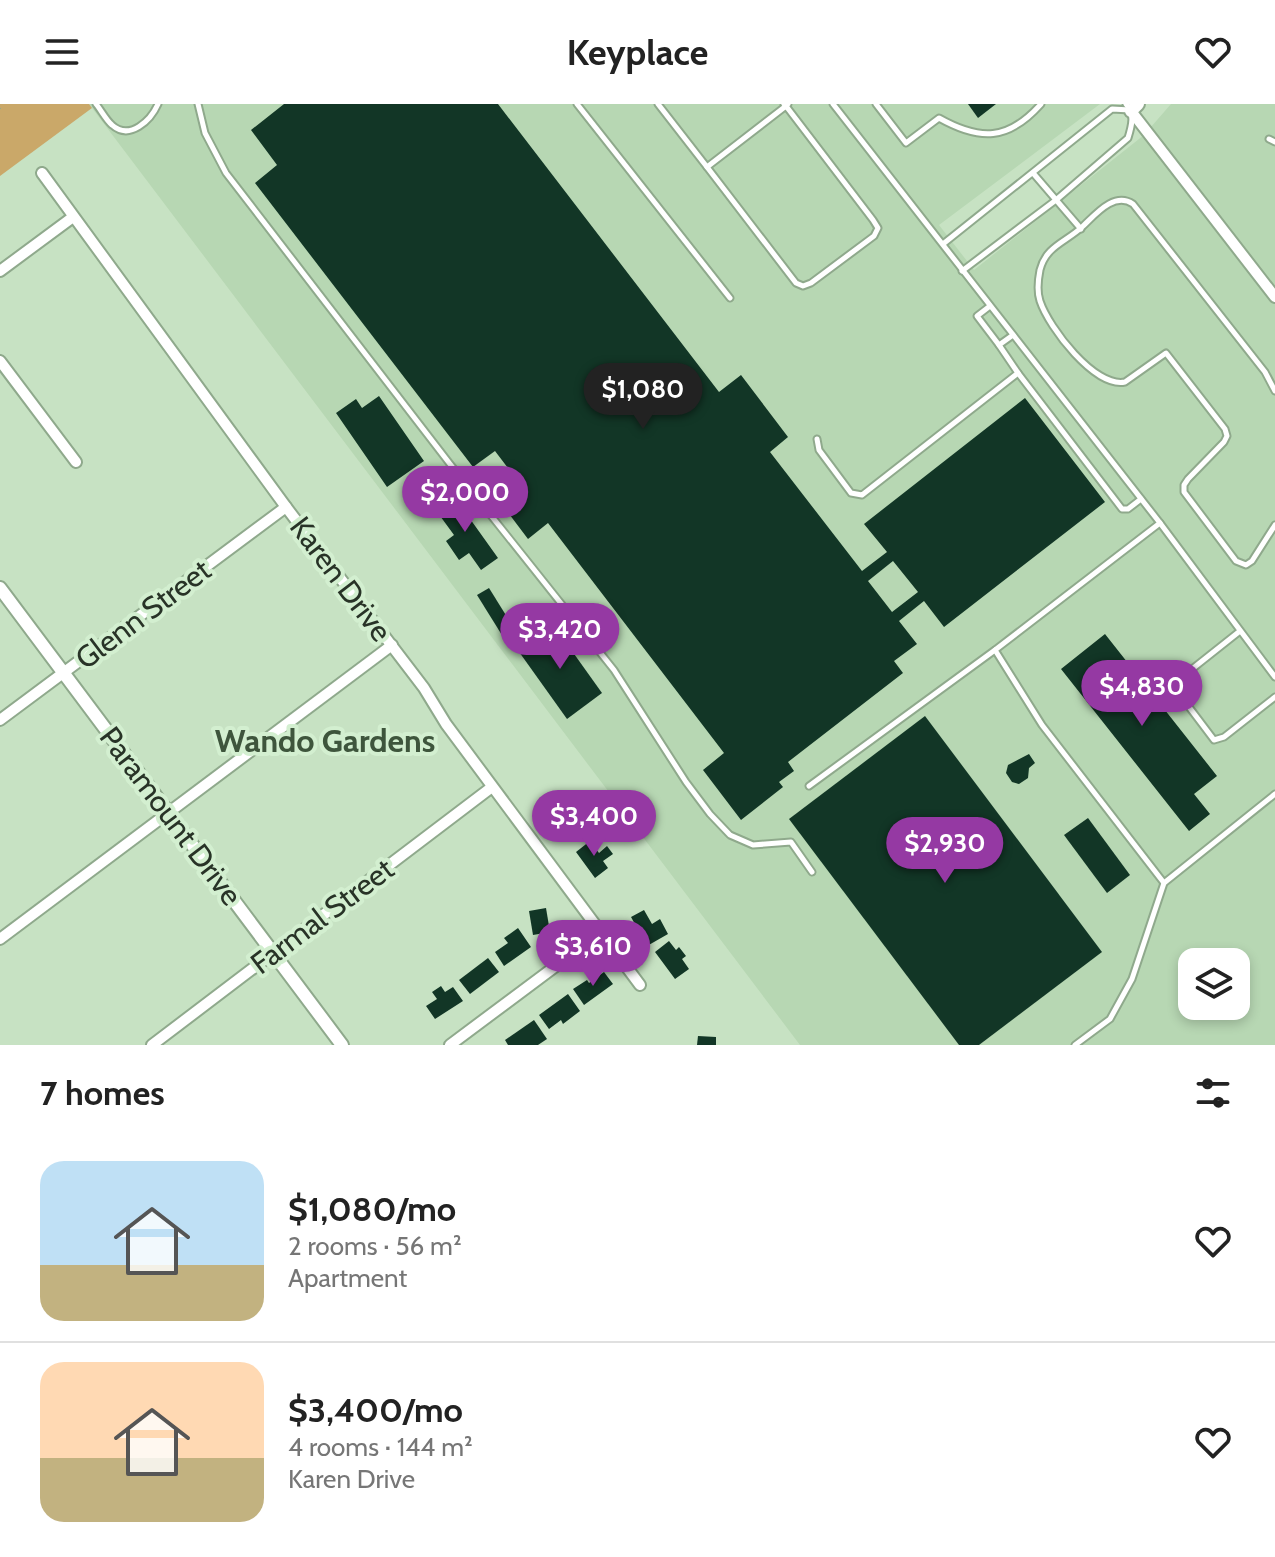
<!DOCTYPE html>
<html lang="en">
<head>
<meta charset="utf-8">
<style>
  body { margin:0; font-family:Cabin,sans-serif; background:#f2f2f2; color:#222; height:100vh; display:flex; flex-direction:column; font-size:30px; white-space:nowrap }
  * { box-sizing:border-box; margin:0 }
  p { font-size:26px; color:#767676 }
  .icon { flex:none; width:44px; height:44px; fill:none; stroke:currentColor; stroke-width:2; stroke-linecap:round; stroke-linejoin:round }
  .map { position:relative; height:941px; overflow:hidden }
  .sheet { display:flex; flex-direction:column; background:#fff; flex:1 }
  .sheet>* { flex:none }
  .buttons { position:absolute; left:1178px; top:844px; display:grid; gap:16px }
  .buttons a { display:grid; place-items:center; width:72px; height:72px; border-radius:16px; background:#fff; box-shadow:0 4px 12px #0003; font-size:40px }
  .price { position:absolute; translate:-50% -68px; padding:0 18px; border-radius:28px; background:#9539a3; color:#fff; font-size:26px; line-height:52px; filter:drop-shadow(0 2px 4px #0008) }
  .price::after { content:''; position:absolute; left:50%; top:48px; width:24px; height:18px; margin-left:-12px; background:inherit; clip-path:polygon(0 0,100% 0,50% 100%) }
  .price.selected { background:#222; color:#fff }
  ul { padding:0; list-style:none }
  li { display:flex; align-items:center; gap:24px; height:200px; padding:0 40px }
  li+li { border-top:2px solid #e0e0e0 }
  li span { display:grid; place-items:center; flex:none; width:224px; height:160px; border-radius:24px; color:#555 }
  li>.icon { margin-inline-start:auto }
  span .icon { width:96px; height:96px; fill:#fffc; stroke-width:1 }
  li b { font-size:34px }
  h2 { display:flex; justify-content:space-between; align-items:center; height:96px; padding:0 40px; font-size:34px }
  header { display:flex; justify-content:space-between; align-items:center; height:104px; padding:0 40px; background:#fff; font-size:36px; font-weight:800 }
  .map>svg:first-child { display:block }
  .built { fill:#b7d7b3; fill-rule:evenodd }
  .green { fill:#caa869 }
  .building { fill:#123626; fill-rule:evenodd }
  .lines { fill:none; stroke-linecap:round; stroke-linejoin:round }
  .service-casing { stroke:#8fa98c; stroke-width:9 }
  .minor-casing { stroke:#8fa98c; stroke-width:14 }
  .tertiary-casing { stroke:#8fa98c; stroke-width:16 }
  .path { stroke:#93a990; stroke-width:2; stroke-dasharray:6 4; stroke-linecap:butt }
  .service { stroke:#fff; stroke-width:5 }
  .minor { stroke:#fff; stroke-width:10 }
  .tertiary { stroke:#fff; stroke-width:12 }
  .labels { text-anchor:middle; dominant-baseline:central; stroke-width:8; stroke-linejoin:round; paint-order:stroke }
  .street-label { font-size:30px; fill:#283327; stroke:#d3efd0 }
  .neighbourhood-label { font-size:32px; font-weight:bold; fill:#3e553c; stroke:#d3efd0 }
</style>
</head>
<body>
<header><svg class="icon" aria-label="menu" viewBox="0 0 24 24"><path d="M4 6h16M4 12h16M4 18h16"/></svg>Keyplace<svg class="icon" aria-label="heart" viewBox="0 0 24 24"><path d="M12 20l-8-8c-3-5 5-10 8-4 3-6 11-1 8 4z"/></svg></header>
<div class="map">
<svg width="1275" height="941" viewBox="0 0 1275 941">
  <rect width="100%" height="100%" fill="#c7e2c3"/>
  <path class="built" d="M89,0h1011l-161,121 35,45 170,-135 27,-31h104v941h-475zM1192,858h44v44h-44z"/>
  <polygon class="green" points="0,0 89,0 92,4 0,72"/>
  <g class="building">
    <path d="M284,0h214l221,288 22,-17 47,62 -18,15 92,119 25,-19 -23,-28 161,-126 80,104 -161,125 -20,-26 -25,20 18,23 -23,17 9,12 -115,89 6,9 -15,11 4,5 -42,33 -38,-50 21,-17 -176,-230 -20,16 -25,-33 17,-13 -7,-10 4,-3 -22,-29 -22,16 -218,-284 22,-18 -26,-35zM893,457l25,31 -26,20 -24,-31z"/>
    <polygon points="968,0 996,0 978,14"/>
    <polygon points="379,292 424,357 387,383 336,309 356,295 362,304"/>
    <polygon points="453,391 498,454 481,466 469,449 459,456 446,437 454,431 435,405"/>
    <polygon points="489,484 517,529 505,536 477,491"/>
    <polygon points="552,519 602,589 567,615 517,545"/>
    <polygon points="1105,530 1217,672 1194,690 1210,710 1189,727 1061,565"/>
    <polygon points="925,612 1102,848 979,941 959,941 789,715"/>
    <polygon points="1029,650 1035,659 1029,664 1028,674 1019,680 1012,678 1006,669 1008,661"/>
    <polygon points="1088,714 1130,771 1107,789 1064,731"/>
    <polygon points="590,737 599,749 607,742 613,750 603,757 608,764 595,774 576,748"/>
    <polygon points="546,804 550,828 533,831 529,807"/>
    <polygon points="644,806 652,820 660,815 668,830 647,842 631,813"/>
    <polygon points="518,824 531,843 504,862 495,848 508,839 504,834"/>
    <polygon points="669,837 676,846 679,843 686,852 682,855 689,865 675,875 655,848"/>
    <polygon points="488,854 499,868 470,890 459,876"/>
    <polygon points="604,868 613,880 584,901 573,885 587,876 589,879"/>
    <polygon points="441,882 445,888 453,883 463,897 435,915 426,902 437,895 432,888"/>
    <polygon points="568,890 580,907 563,920 561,916 549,925 539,911"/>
    <polygon points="534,916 547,935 538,941 508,941 505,936"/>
    <polygon points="698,932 716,933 716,941 697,941"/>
  </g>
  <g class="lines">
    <g class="service-casing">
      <g id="service">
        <path d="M96,0c5,6 10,16 16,21 18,16 39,-5 46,-21"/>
        <polyline points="198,0 205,29 226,69 450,360 614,566 686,678 710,710 730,731 753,741 791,738 812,768"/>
        <polyline points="577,0 730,194"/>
        <polyline points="658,0 707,63"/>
        <polyline points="784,0 786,2 873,116 878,124 874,132 811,179 803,182 796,179 707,63 786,2 788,0"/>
        <path d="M876,0l30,39 33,-25c41,23 69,23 102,-14"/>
        <polyline points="1269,35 1275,38"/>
        <polyline points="1033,69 1081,125"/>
        <polyline points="943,140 1112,5 1130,6"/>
        <path d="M962,167l94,-71 72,-62c4,-13 7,-24 -2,-34"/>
        <polyline points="990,202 977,212 999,241"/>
        <polyline points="1018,269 1122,405 1128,405 1141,395"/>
        <path d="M1275,287l-10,-19 -132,-168c-19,-13 -38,11 -51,23 -16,15 -36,19 -42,43 -2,10 -3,22 0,31 9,27 55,87 85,81l41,-29 59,76 2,7 -3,6 -36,37 -4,6v7l52,69 10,4 6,-4 23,-36"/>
        <polyline points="817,335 819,346 851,389 862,391 1018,269 999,241 1013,231"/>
        <polyline points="1160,419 1275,573"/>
        <polyline points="1240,527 1182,573 1177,579 1180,591 1214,636 1224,633 1275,593"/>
        <polyline points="995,546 1042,621 1164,779"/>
        <polyline points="809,682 995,546 1160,419 833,0"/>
        <polyline points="1075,941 1110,915 1132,875 1164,779 1275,690"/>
      </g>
    </g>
    <g class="minor-casing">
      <g id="minor">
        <polyline points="1131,7 1275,193"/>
        <polyline points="42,69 286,403 424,584 446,620 640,881"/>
        <polyline points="0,167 73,113"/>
        <polyline points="0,257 76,358"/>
        <polyline points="0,616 286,403"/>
        <polyline points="0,835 392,541"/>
        <polyline points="152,941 492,683"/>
        <polyline points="450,941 600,829"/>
      </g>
    </g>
    <g class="tertiary-casing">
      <g id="tertiary">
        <polyline points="1131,7 1138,0"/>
        <polyline points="0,484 342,941"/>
      </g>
    </g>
    <polyline class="path" points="0,4 0,5"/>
    <use href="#service" class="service"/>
    <use href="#minor" class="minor"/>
    <use href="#tertiary" class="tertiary"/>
  </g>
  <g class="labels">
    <g class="street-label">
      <text transform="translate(341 475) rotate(53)">Karen Drive</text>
      <text transform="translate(143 510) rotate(-37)">Glenn Street</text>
      <text transform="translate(171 712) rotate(53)">Paramount Drive</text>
      <text transform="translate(322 812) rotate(-37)">Farmal Street</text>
    </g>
    <g class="neighbourhood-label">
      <text x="325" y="636">Wando Gardens</text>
    </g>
  </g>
</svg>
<div class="buttons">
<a><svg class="icon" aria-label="layers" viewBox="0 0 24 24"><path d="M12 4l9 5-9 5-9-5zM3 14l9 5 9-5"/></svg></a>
</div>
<b class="price selected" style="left:643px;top:327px">$1,080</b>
<b class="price" style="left:465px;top:430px">$2,000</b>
<b class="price" style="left:560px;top:567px">$3,420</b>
<b class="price" style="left:1142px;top:624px">$4,830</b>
<b class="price" style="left:594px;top:754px">$3,400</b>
<b class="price" style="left:945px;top:781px">$2,930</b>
<b class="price" style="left:593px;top:884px">$3,610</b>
</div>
<section class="sheet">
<h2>7 homes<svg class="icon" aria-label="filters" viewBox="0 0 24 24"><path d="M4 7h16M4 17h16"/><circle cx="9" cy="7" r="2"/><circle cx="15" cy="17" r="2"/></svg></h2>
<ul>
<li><span style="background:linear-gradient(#bfe0f5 65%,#c2b280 0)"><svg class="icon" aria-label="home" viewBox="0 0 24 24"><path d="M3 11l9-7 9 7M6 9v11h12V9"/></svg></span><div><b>$1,080/mo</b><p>2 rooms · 56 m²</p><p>Apartment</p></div><svg class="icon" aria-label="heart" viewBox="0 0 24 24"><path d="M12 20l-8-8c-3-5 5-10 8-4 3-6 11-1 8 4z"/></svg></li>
<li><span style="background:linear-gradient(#ffd9b3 60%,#c2b280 0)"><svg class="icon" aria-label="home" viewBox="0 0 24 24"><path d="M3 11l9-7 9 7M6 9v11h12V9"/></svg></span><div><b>$3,400/mo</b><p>4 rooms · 144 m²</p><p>Karen Drive</p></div><svg class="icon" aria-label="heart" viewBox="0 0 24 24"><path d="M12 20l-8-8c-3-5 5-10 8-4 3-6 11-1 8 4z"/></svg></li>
</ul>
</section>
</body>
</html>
